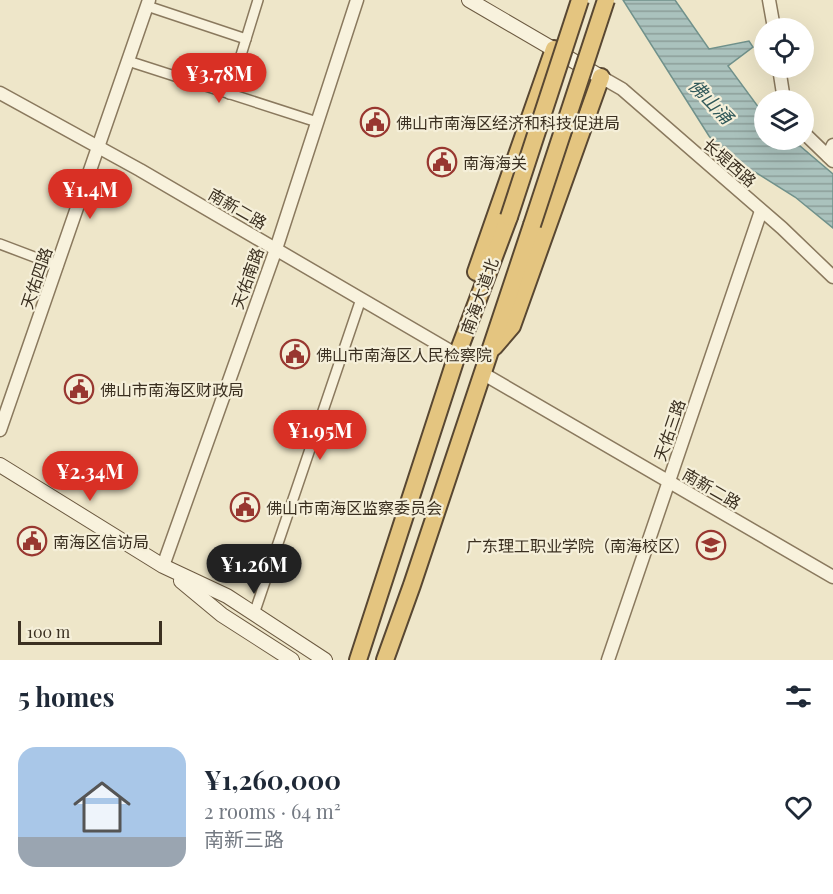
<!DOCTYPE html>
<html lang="en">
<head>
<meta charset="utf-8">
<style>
  body { margin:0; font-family:"Playfair Display","Noto Sans SC",serif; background:#f2f2f3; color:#1f2937; height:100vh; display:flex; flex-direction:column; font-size:22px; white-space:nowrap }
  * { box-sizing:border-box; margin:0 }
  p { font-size:20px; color:#747a83 }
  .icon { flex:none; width:33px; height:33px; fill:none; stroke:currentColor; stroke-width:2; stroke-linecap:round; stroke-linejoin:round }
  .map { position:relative; height:660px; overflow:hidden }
  .panel { display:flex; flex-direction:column; background:#fff; flex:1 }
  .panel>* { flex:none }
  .buttons { position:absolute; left:754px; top:18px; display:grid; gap:12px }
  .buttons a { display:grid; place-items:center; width:60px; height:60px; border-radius:50%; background:#fff; box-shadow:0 6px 24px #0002; font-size:30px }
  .scale { position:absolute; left:18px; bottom:15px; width:144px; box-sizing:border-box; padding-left:6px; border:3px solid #3b3021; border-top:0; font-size:16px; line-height:21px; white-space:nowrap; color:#3b3021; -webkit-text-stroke:4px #f5efd9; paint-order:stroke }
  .price { position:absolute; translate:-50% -51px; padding:0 14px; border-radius:21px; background:#d93025; color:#fff; font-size:20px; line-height:39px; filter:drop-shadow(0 2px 3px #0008) }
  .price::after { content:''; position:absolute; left:50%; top:36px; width:18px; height:14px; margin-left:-9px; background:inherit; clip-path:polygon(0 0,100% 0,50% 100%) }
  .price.selected { background:#222; color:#fff }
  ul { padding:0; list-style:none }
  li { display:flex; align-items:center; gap:18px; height:150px; padding:0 18px }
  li+li { border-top:2px solid #e0e1e3 }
  li span { display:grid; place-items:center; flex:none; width:168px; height:120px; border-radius:18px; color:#555 }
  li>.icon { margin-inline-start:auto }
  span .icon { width:72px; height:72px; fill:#fffc; stroke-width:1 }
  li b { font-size:26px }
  h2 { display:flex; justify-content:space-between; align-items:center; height:72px; padding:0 18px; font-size:26px }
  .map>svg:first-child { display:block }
  .water { fill:url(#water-rules); stroke:#70918b; stroke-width:1.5 }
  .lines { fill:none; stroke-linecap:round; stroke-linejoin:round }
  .minor-casing { stroke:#8a795e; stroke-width:12 }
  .tertiary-casing { stroke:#8a795e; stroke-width:15 }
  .secondary-casing { stroke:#6c5a41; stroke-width:16 }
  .trunk-casing { stroke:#584732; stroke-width:20 }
  .minor { stroke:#f8f2dd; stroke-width:9 }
  .tertiary { stroke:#f8f2dd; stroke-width:12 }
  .secondary { stroke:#f8f2dd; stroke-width:14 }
  .trunk { stroke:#e4c580; stroke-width:16 }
  .trunk-bridge-casing { stroke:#584732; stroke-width:20; stroke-linecap:butt }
  .trunk-bridge { stroke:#e4c580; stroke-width:16 }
  .labels { text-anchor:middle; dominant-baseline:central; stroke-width:4.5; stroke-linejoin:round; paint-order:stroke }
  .poi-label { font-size:16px; fill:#3b3021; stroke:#f5efd9; text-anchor:start }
  .street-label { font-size:16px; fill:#3b3021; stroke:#f5efd9 }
  .water-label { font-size:18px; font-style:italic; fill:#31595a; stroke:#f5efd9 }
</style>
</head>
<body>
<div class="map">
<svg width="833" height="660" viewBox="0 0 833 660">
  <defs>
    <pattern id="water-rules" width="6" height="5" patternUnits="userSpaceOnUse" patternTransform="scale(1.5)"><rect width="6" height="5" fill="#aac2bd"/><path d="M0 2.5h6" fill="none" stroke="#8c9e99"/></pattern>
  </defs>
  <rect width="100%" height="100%" fill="#eee6c9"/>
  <polygon class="water" points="623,0 675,0 709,49 749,41 753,47 728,66 765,116 765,140 793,140 833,174 833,228 795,197 755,172 741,174 709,136"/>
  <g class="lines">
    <g class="minor-casing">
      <g id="minor">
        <polyline points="147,6 246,39"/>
        <polyline points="128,61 317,122"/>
        <polyline points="229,94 258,0"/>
        <polyline points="0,244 58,266"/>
        <polyline points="254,614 361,299"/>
      </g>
    </g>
    <g class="tertiary-casing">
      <g id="tertiary">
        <polyline points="769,0 774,28"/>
        <polyline points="779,68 784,100"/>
        <polyline points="601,77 622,89 782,228 833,277"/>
        <polyline points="0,93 140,170 457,355"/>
        <polyline points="804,133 833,161"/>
        <polyline points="828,156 833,145"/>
        <polyline points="482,373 833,577"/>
        <polyline points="0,430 149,0"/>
        <polyline points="163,566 276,249 357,0"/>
        <polyline points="608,660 761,211"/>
      </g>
    </g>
    <g class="secondary-casing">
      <g id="secondary">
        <polyline points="469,0 601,77"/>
        <polyline points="0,465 163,566 227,596 325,660"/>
        <polyline points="181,581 222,615 292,660"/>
      </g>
    </g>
    <g class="trunk-casing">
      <g id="trunk">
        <polyline points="476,272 554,49"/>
        <polyline points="494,347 512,326 601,77"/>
        <polyline points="358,660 457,355 509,217"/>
        <polyline points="385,660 412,585 532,225"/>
      </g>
    </g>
    <use href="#minor" class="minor"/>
    <use href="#tertiary" class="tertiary"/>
    <use href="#secondary" class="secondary"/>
    <use href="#trunk" class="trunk"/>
    <g class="trunk-bridge-casing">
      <g id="trunk-bridge">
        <polyline points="509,217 580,0"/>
        <polyline points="532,225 606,0"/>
      </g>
    </g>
    <use href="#trunk-bridge" class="trunk-bridge"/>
  </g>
  <defs>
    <g id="civic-ring" transform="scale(1.5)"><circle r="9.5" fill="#f5efd9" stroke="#983730" stroke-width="1.5"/><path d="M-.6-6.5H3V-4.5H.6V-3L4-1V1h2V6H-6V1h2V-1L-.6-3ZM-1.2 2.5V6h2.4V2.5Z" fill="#983730"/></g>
    <g id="school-ring" transform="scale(1.5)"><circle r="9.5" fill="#f5efd9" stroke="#983730" stroke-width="1.5"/><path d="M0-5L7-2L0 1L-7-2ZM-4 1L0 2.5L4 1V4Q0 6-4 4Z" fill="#983730"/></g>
  </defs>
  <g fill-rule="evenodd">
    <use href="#civic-ring" x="375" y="122"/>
    <use href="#civic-ring" x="442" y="162"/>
    <use href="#civic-ring" x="295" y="354"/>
    <use href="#civic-ring" x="79" y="389"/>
    <use href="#civic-ring" x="245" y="507"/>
    <use href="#civic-ring" x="32" y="541"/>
    <use href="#school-ring" x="711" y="545"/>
  </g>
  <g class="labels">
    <g class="poi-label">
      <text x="396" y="122">佛山市南海区经济和科技促进局</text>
      <text x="463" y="162">南海海关</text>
      <text x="316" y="354">佛山市南海区人民检察院</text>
      <text x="100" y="389">佛山市南海区财政局</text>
      <text x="266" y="507">佛山市南海区监察委员会</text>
      <text x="53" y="541">南海区信访局</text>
      <text x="690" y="545" text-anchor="end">广东理工职业学院（南海校区）</text>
    </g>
    <g class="street-label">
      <text transform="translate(730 162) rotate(41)">长堤西路</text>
      <text transform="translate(238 208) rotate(30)">南新二路</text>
      <text transform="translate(36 278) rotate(-71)">天佑四路</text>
      <text transform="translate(247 278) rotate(-70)">天佑南路</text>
      <text transform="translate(479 296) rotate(-70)">南海大道北</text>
      <text transform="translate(669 430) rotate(-71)">天佑三路</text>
      <text transform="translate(712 488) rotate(30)">南新二路</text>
    </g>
    <g class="water-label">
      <text transform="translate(711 101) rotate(46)">佛山涌</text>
    </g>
  </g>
</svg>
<div class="buttons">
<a><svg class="icon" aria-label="locate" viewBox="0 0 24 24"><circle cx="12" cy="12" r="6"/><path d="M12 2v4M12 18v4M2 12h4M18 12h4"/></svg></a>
<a><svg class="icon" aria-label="layers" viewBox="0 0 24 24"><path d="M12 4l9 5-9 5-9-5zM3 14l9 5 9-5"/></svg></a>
</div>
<div class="scale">100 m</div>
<b class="price" style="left:219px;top:104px">¥3.78M</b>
<b class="price" style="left:90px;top:220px">¥1.4M</b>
<b class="price" style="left:320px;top:461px">¥1.95M</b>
<b class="price" style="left:90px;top:502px">¥2.34M</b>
<b class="price selected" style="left:254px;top:595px">¥1.26M</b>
</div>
<section class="panel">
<h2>5 homes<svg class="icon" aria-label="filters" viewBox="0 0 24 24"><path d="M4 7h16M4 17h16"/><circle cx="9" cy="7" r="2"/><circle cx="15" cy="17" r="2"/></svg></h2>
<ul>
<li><span style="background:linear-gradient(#a9c7e8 75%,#9aa5b1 0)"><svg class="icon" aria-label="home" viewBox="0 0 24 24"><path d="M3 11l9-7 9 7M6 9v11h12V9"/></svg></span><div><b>¥1,260,000</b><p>2 rooms · 64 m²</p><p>南新三路</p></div><svg class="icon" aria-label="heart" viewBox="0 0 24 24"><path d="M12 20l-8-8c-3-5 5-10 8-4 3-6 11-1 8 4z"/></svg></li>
</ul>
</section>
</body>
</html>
